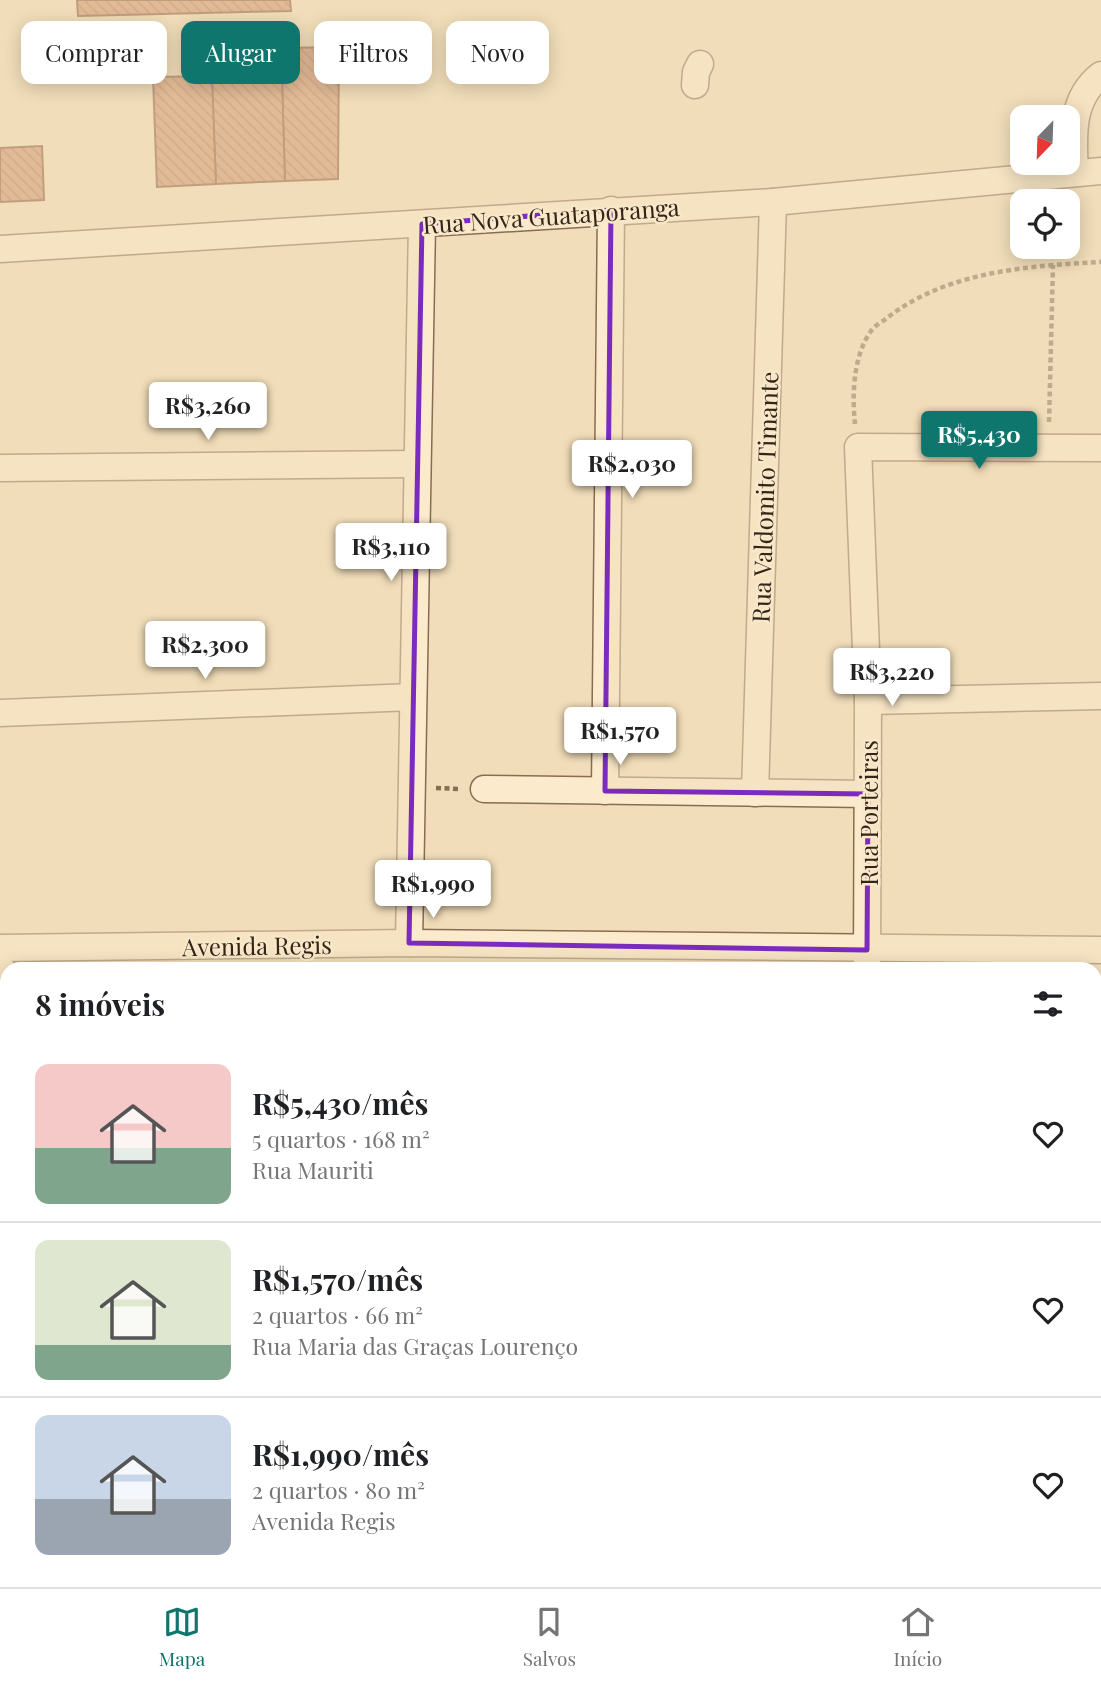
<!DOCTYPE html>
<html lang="pt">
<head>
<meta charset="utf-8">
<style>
  body { margin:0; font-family:"Playfair Display",serif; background:#f2f2f2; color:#202124; height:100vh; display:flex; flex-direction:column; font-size:26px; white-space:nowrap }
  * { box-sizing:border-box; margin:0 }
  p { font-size:23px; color:#757577 }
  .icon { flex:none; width:38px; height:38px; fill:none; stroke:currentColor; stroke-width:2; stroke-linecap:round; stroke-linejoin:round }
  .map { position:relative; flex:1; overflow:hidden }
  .panel { position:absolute; left:0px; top:962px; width:1102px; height:625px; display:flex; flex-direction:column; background:#fff; border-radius:21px 21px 0 0; box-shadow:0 4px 18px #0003 }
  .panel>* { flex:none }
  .hud { position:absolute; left:21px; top:21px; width:700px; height:63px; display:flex; gap:14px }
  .needle { width:46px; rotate:203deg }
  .buttons { position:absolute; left:1010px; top:105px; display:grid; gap:14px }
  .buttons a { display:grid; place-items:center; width:70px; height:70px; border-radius:14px; background:#fff; box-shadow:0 4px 18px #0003; font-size:35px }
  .price { position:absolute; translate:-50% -60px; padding:0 16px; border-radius:7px; background:#fff; color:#222; font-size:23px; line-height:46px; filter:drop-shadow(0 2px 4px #0008) }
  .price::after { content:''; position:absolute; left:50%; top:42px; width:21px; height:16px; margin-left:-10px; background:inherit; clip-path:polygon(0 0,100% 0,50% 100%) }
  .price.on { background:#0f766e; color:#fff }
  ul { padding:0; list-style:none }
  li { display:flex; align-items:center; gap:21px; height:175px; padding:0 35px }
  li+li { border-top:2px solid #e0e0e0 }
  li span { display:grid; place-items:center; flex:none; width:196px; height:140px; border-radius:14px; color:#555 }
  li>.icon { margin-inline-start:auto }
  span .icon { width:84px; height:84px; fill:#fffc; stroke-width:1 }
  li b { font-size:30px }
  h2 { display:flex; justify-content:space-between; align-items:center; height:84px; padding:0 35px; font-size:30px }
  .tag { padding:0 24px; border-radius:14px; background:#fff; box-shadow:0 4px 18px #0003; font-size:24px; line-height:63px }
  .tag.on { background:#0f766e; color:#fff }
  .menu { display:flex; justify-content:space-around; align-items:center; height:98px; border-top:2px solid #e0e0e0; background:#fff; font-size:19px; color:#757577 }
  .menu a { display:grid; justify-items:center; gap:4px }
  .menu .on { color:#0f766e }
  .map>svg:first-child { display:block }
  .building { fill:url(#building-back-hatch); stroke:#885337; stroke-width:2 }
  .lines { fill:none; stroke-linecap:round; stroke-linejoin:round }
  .minor-casing { stroke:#886c53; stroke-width:29 }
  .major-casing { stroke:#543b28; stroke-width:36 }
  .path { stroke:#886c53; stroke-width:4.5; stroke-dasharray:5 3.5; stroke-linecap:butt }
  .minor { stroke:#fbebcc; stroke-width:26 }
  .major { stroke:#f9d28b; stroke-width:33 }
  .marked { fill:none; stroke:#7b2cbf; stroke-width:5; stroke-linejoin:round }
  .labels { text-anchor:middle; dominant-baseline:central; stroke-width:5; stroke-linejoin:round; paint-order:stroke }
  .street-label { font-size:24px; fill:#352519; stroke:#f8e8c9 }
</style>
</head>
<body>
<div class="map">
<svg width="1101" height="1587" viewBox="0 0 1101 1587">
  <defs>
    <pattern id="building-back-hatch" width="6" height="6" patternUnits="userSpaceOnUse" patternTransform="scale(1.75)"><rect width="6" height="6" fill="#d2916b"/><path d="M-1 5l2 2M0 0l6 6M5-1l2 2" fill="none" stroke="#ab7657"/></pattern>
  </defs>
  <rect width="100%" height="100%" fill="#f1ddb9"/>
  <g class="building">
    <polygon points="77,0 290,0 291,11 78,16"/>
    <polygon points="339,47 338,179 285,181 281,48"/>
    <polygon points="281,48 285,181 216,184 210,51"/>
    <polygon points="212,76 216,184 157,187 153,77"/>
    <polygon points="42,146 44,200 0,202 0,148"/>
  </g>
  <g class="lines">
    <g class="minor-casing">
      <g id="minor">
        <polyline points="695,85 696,72 700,64"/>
        <path d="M1075,173c-2,-36 -5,-74 26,-98"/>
        <polyline points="0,249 773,202 1101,171"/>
        <polyline points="0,468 417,464"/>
        <polyline points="868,701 1101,696"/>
        <polyline points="0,713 413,697"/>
        <polyline points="484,789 868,794"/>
        <polyline points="605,791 611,210"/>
        <polyline points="755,793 773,202"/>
        <polyline points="409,943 422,224"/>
        <polyline points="0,948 409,943 1101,950"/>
        <polyline points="0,967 7,976"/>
        <polyline points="867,970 868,701 858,447 1101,448"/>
        <polyline points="1096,1205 1101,1205"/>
        <polyline points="0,1297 7,1297"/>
        <polyline points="1096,1427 1101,1429"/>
        <polyline points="863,1580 863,1587"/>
      </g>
    </g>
    <g class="major-casing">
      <g id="major">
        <polyline points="0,1560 7,1560"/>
        <polyline points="777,1580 795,1587"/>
      </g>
    </g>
    <g class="path">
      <polyline points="1049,422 1053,265"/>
      <path d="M855,424c-3,-29 -2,-68 16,-93 3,-5 11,-9 16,-13 60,-47 141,-52 214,-56"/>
      <polyline points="436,788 459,789"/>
    </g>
    <use href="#minor" class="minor"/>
    <use href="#major" class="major"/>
  </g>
  <path d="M0 0H1101V1587H0ZM611,210l-6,581 263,3 -1,156 -458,-7 13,-719z" fill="#f1ddb9" fill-opacity=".55" fill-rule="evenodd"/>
  <path class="marked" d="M611,210l-6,581 263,3 -1,156 -458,-7 13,-719z"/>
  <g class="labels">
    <g class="street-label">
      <text transform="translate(551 215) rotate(-4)">Rua Nova Guataporanga</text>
      <text transform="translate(764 497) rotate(-88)">Rua Valdomito Timante</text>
      <text transform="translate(868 813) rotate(-90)">Rua Porteiras</text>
      <text transform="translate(257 945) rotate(-1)">Avenida Regis</text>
    </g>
  </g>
</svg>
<div class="buttons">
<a><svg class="needle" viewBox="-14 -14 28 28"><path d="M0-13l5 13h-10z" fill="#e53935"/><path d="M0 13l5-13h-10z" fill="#757577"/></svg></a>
<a><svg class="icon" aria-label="locate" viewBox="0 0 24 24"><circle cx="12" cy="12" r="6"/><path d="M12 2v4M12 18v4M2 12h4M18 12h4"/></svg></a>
</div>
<b class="price" style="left:208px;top:442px">R$3,260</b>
<b class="price on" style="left:979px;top:471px">R$5,430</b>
<b class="price" style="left:632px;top:500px">R$2,030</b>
<b class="price" style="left:391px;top:583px">R$3,110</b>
<b class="price" style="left:205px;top:681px">R$2,300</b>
<b class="price" style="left:892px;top:708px">R$3,220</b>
<b class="price" style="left:620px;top:767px">R$1,570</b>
<b class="price" style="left:433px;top:920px">R$1,990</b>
<div class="hud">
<a class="tag">Comprar</a>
<a class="tag on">Alugar</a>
<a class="tag">Filtros</a>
<a class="tag">Novo</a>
</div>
<section class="panel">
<h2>8 imóveis<svg class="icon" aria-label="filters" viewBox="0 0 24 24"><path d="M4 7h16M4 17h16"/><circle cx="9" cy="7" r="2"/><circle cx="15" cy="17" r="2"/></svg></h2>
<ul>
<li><span style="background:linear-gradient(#f6c9c9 60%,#7fa58c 0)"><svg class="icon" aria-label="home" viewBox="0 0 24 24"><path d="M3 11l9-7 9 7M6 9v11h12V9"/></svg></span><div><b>R$5,430/mês</b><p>5 quartos · 168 m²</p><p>Rua Mauriti</p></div><svg class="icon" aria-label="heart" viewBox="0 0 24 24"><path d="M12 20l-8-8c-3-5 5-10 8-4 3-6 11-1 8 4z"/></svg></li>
<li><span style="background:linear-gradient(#dfe7d0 75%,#7fa58c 0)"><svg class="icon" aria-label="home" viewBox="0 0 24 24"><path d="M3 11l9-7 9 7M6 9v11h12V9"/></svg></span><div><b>R$1,570/mês</b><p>2 quartos · 66 m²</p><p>Rua Maria das Graças Lourenço</p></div><svg class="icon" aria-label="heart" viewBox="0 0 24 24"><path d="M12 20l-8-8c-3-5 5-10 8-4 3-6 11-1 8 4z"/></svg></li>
<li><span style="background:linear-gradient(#c9d6e8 60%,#9aa5b1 0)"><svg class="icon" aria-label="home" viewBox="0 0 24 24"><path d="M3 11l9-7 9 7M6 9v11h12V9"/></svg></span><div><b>R$1,990/mês</b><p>2 quartos · 80 m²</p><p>Avenida Regis</p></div><svg class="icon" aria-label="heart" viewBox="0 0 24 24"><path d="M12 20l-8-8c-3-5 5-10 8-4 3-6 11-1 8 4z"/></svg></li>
</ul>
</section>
</div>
<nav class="menu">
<a class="on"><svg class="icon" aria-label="map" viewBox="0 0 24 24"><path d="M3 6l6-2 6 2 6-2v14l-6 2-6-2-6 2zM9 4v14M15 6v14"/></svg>Mapa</a>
<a><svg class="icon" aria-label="saved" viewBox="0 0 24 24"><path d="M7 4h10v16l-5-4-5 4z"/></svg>Salvos</a>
<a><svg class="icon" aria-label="home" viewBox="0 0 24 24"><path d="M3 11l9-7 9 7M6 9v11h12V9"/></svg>Início</a>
</nav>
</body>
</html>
